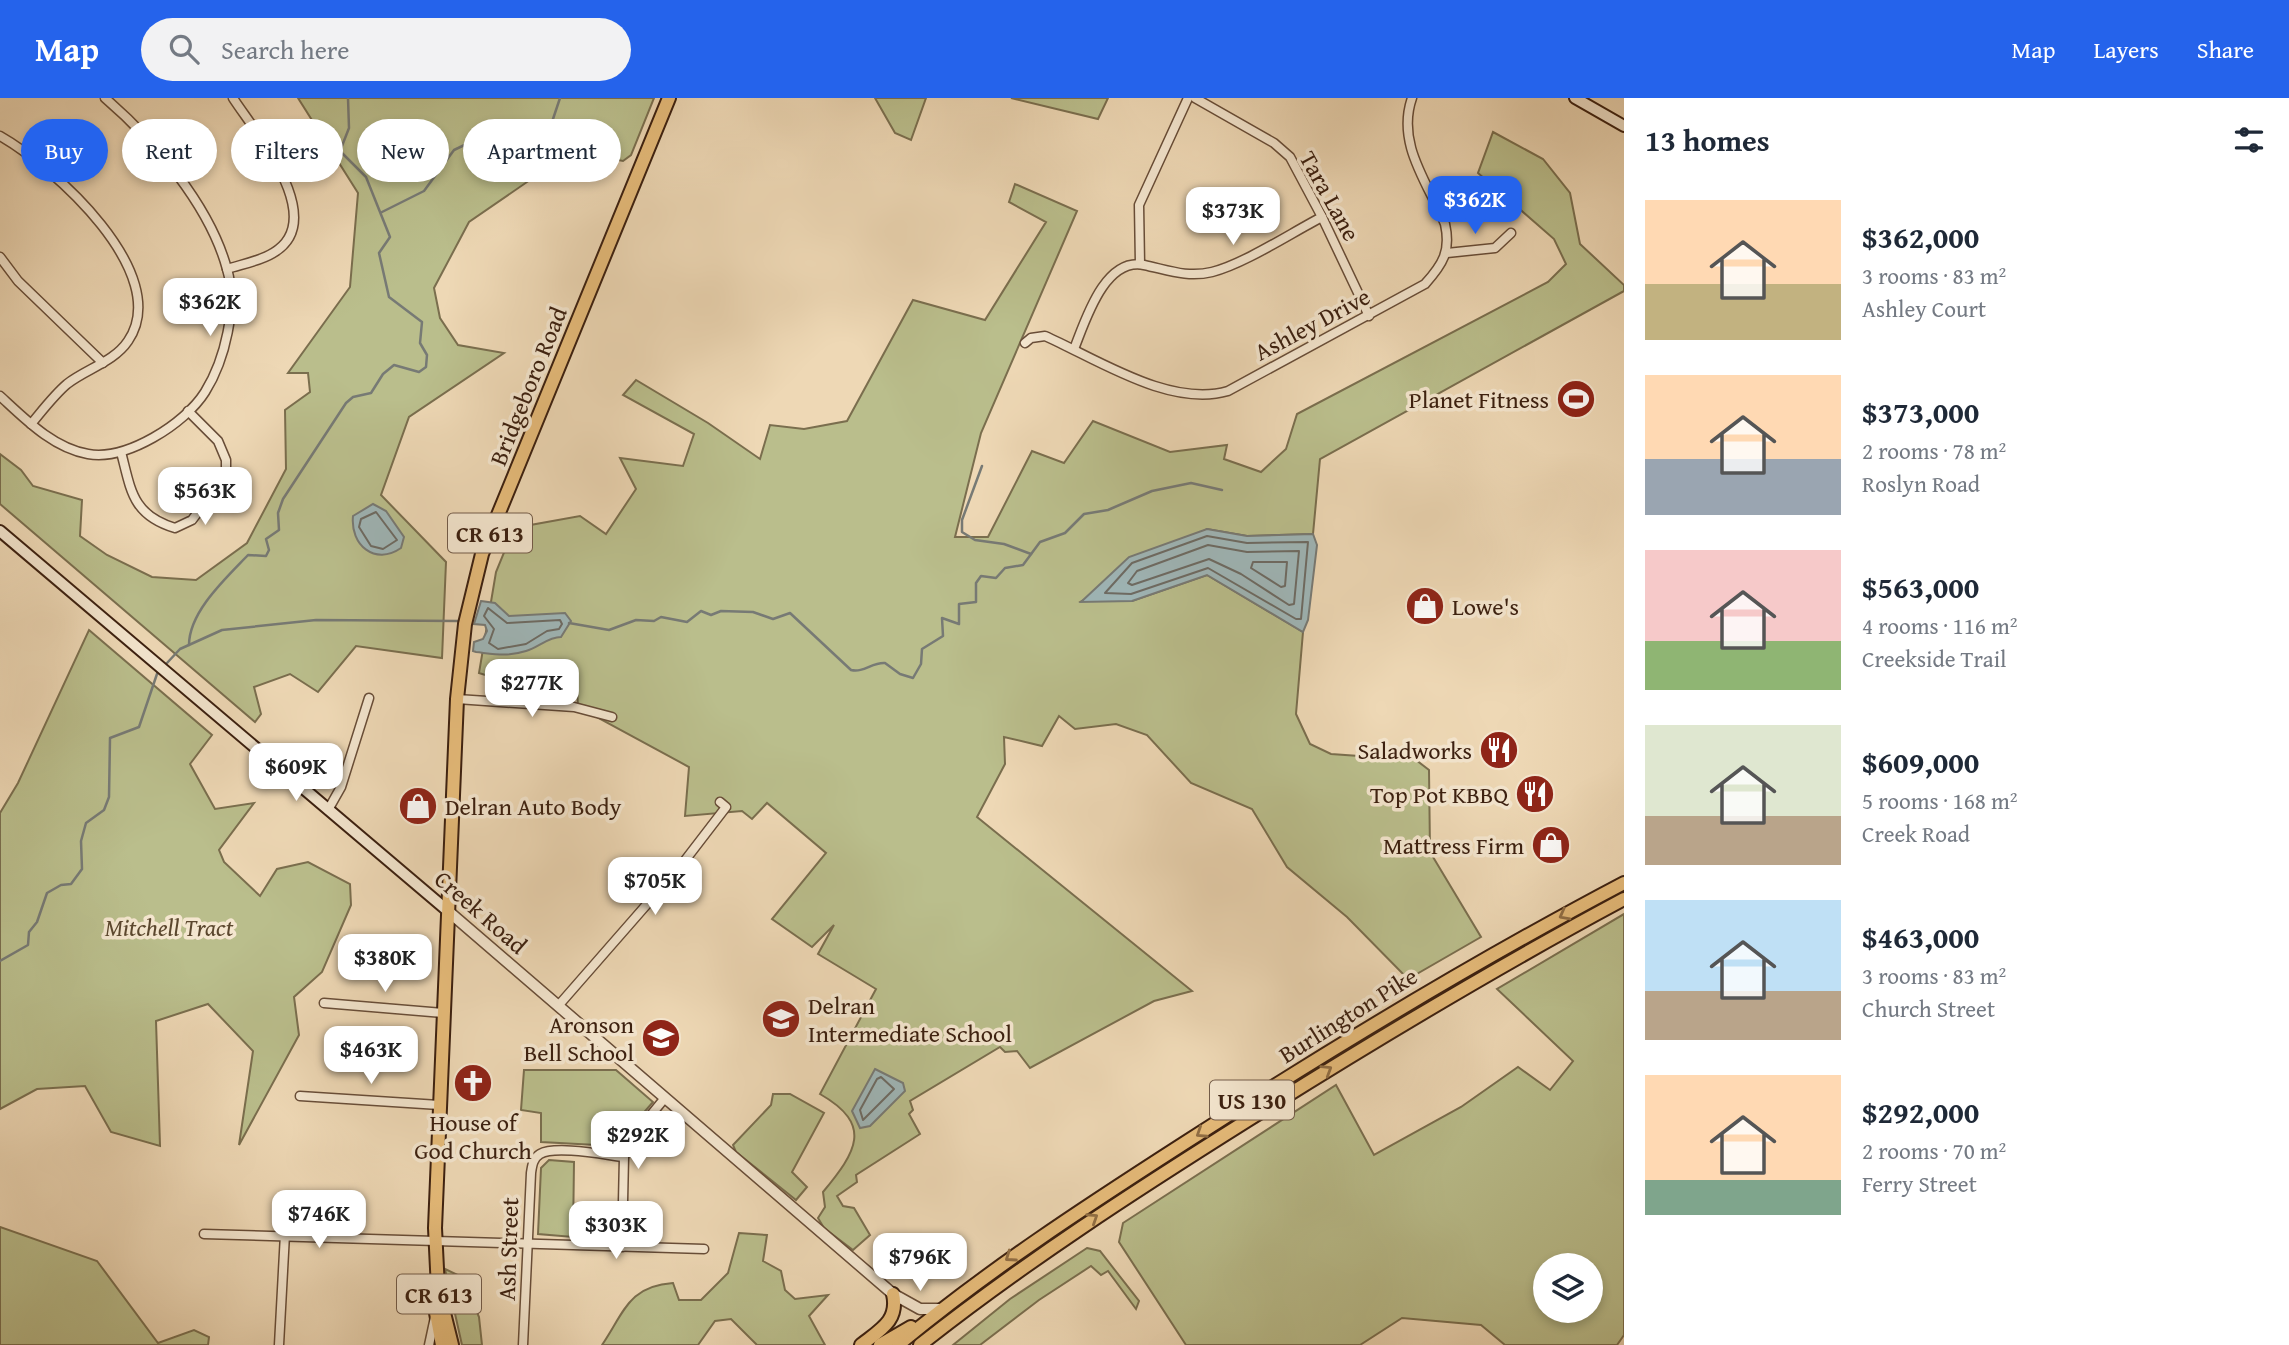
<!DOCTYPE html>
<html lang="en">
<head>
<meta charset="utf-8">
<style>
  body { margin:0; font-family:"Gentium Book Plus",serif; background:#f2f2f3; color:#1f2937; height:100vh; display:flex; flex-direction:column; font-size:26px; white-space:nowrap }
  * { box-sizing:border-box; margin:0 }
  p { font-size:23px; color:#747a83 }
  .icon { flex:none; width:38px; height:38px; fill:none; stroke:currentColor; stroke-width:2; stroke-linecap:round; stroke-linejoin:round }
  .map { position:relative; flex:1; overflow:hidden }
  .panel { display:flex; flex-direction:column; background:#fff; width:665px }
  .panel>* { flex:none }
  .hud { position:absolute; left:21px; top:21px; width:665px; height:63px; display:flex; gap:14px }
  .controls { position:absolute; left:1533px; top:1155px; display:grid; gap:14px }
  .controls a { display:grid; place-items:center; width:70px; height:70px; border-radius:50%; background:#fff; box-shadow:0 4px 10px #0003; font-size:35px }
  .price { position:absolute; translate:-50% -60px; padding:0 16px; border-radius:14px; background:#fff; color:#222; font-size:23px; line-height:46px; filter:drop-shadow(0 2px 4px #0008) }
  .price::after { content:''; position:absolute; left:50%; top:42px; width:21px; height:16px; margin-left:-10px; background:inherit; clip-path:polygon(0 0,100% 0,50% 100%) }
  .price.active { background:#2563eb; color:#fff }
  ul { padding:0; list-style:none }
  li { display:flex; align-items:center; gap:21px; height:175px; padding:0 21px }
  li span { display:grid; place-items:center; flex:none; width:196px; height:140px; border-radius:0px; color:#555 }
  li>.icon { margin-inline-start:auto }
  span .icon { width:84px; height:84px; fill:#fffc; stroke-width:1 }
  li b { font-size:30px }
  h2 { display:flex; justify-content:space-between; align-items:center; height:84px; padding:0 21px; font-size:30px }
  .tag { padding:0 24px; border-radius:32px; background:#fff; box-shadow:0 4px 10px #0003; font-size:24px; line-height:63px }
  .tag.active { background:#2563eb; color:#fff }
  header { display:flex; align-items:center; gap:42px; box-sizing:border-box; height:98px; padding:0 35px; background:#2563eb; color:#fff }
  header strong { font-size:33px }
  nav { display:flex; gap:38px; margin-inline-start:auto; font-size:24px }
  .search { width:490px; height:63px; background:#f2f2f3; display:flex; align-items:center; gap:18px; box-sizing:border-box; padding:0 24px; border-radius:38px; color:#747a83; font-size:26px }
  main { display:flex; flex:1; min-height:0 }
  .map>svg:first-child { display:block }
  .green { fill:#babe8c; stroke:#7a6e4e; stroke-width:2; fill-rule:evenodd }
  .water { fill:#9fb7b9; stroke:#777a75; stroke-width:2 }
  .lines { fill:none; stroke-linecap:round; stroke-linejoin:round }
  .shore { stroke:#6d6b64; stroke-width:2 }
  .stream { stroke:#777a75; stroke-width:2.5 }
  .minor-casing { stroke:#684d38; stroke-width:11 }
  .tertiary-casing { stroke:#684d38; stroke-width:13 }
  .secondary-casing { stroke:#3b1f0f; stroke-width:14 }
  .primary-casing { stroke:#3b1f0f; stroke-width:16 }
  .trunk-casing { stroke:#3b1f0f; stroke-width:16 }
  .minor { stroke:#f4e6cf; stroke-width:8 }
  .tertiary { stroke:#f4e6cf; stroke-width:10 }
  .secondary { stroke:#f4e6cf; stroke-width:10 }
  .primary { stroke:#e7bc7a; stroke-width:12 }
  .trunk { stroke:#e7bc7a; stroke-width:12 }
  .oneway { stroke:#916e44 }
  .labels { text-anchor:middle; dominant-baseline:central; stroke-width:7; stroke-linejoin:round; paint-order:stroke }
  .shield { fill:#f4e6cf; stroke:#725b49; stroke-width:2 }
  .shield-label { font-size:23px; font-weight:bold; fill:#3b1f0f }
  .street-label { font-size:24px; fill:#3b1f0f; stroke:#f4e6cf }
  .poi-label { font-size:24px; fill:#3b1f0f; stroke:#f4e6cf; text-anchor:end }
  .park-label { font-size:24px; font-style:italic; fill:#5b472e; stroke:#f4e6cf }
</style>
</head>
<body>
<header>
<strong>Map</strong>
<div class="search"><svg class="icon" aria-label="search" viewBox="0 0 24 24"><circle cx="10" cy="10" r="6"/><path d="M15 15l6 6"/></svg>Search here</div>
<nav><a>Map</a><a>Layers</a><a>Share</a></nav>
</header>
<main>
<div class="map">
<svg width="1624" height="1247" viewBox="0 0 1624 1247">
  <rect width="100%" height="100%" fill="#eed8b5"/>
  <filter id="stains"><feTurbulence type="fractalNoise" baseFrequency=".00286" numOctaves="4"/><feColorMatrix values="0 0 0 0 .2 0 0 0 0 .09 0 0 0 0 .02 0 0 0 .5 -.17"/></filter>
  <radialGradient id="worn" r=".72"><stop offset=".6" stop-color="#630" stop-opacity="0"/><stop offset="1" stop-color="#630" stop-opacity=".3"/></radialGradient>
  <g class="green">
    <polygon points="298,0 654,0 631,57 623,63 572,53 469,124 434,190 440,220 458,247 504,255 409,319 381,397 446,464 442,560 356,548 318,594 290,576 254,589 261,616 255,624 0,406 0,356 21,372 33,388 82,402 80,438 107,457 152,479 196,482 247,445 286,371 285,312 310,294 308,275 288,275 350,189 358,95"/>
    <polygon points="875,0 926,0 911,42 895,35"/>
    <polygon points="1011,0 1108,0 1098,21"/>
    <path d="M1493,34l50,27 27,34 10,51 44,41v6l-304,168 -7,75 -66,2 -40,-7 -125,72h50l75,-26 96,57 -7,82 14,30 21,10 85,6 13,10 1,82 51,85 -73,42 -61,-62 -60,-50 -35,-58 -61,-26 -44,-48 -31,-11 -41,5 -16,-13 -17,30 -38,-9 1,27 -28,53 215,174 -38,10 -124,67 -13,-17 -12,1 -5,-5 -90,54 3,9 -4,4 11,20 -64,41 1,7 -20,14 6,10 11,2 16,27 -17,15 -29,-22 -6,-10 7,-11 -2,-15c33,-40 51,-67 -3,-98l56,-105 -58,-35 16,-29 -22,22 -40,-28 54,-66 -59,-50 -15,16 -10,-8 -57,5 4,-49 -111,-60 -2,-40 -58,-5 -20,17 -19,-6 17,-101 18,-44 66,-12 26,18 30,-45 -16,-31 63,8 11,-32 -71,-39 13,-15 72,43 52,36 10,-34 34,4 43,-8 66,-121 72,20 61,-98 -37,-20 6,-18 62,27 -96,222 -26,104h33l44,-86 32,12 29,-42 77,31 57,-7 -3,14 37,13 25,-23 11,-35 251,-132 18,-18 -12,-25 -76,-66z"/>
    <polygon points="89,532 212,637 190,666 215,711 254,705 219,752 224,764 260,798 277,771 308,764 350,786 351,807 322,874 294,899 299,937 239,1047 253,953 208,906 156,923 160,1048 111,1034 85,988 37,991 0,1011 0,715 18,685"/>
    <path d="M1624,816v421l-7,10h-112l-24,-20 -79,-7 -42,27h-174l-67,-103 4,-19 213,-138 38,70 87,-48 57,-40 32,23 23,-29 -76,-72zM1545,1167h46v46h-46z"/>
    <polygon points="524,972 616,972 653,1004 615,1048 541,1044 541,1015 521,1012"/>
    <polygon points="773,996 790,996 824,1015 792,1074 807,1089 796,1102 736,1054 733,1047 771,1007"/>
    <polygon points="549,1062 574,1064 573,1139 538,1136 541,1070"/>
    <polygon points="0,1129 97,1163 158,1245 194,1232 209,1239 208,1247 0,1247"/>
    <path d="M739,1135l28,2 -4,26 18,10 4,19 10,9 33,-4 -19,21 16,29h-68l-26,-26 -16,2 -17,24h-96c22,-32 26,-59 71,-62l6,17h22l27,-27z"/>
    <polygon points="1087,1150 1100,1153 1139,1203 1136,1211 1108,1173 1101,1177 1091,1168 1039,1202 980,1247 953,1247 1010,1201"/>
    <polygon points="445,1171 462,1179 479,1219 482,1247 462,1247"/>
  </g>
  <g class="water">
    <path d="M373,406l13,7 18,26 -3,11c-26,18 -51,-3 -48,-32z"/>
    <polygon points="1207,431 1247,438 1313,436 1317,447 1308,522 1303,534 1207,477 1132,503 1081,504 1129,459"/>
    <path d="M481,503l14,2 14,13 56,-3 6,8 -10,16c-13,0 -22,10 -35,14 -19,6 -32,3 -50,1l-3,-1 1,-9 9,-3 4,-8 -2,-6 -11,-1z"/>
    <polygon points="875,971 903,985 905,993 870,1028 860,1030 852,1013"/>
  </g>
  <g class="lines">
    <g class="shore">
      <polygon points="376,414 397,442 383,451 371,448 359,429 361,421"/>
      <polygon points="1207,438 1247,445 1308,444 1301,521 1296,521 1208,470 1131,496 1105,495 1132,465"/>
      <polygon points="1208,447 1247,454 1299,453 1294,506 1289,507 1241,476 1209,461 1132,487 1128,485 1137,473"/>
      <polygon points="1253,464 1287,464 1285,488 1281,489 1251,470"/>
      <polygon points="488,510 507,525 560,522 562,526 559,531 547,533 526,546 498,551 489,545 494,531 484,518"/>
      <polygon points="881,979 894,991 863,1022 860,1012 877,981"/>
    </g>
    <g class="stream">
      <polyline points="382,114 424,93 454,52 477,41 504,43 535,23 551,27 560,0"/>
      <polyline points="982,368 962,422 962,434 975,442 1004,446 1031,456"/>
      <path d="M569,525l40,7 27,-10 18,1 7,-4 26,5 14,-11 10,4 10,-4 32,1 20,7 17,-6 61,57c13,3 21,-8 34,-7l15,11 13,4 8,-14 1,-15 21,-13 -1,-18 17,6v-20l17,-2v-19l5,-7 15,2 9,-10 18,-3 17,-23 25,-9 19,-19 24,-4 44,-19 39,-8 31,7"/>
      <path d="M189,547c0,-33 36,-66 59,-90l18,1 3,-6 -3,-11 13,-9 -1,-17 5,-14 63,-96 7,-6 18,-4 12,-19 11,-9 25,7 7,-5 1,-12 -7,-12 2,-21 -33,-25 -10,-44 11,-16 -24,-60 -26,-26 9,-23 -1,-30"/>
      <polyline points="167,565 180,551 222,532 316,522 458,523"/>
      <polyline points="0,863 28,847 29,834 37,824 47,795 61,787 71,786 82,771 81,743 86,725 104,712 109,699 110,640 139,629 158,573"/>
    </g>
    <g class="minor-casing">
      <g id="minor">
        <polyline points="1195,0 1274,45 1290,59 1322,119 1369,218"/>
        <path d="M0,38c53,30 174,138 128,205 -14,21 -42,28 -61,43 -13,11 -25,27 -36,40"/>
        <polyline points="1447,155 1495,150 1511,135"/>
        <polyline points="0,159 18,183 103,265"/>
        <polyline points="1140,166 1139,107 1188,0"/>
        <path d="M227,171c16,-5 33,-8 46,-16 57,-33 -18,-121 -40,-155"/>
        <path d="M1025,245l6,-5 14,-2c52,23 125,72 183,55l197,-107c18,-20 26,-33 20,-60 -17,-41 -49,-80 -33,-126"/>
        <path d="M1074,251c11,-27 30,-92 70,-84 24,5 43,13 68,7 32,-8 79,-39 110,-55"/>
        <path d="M0,298c25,23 53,52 88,58 38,7 97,-30 117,-62 20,-32 33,-86 22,-123 -17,-63 -73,-129 -122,-171"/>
        <path d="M121,354c10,38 11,63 54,76l17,-8 34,-45v-15l-8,-19 -30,-30"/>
        <polyline points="457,601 574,609 612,619"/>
        <polyline points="328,712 341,689 369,600"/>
        <polyline points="324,905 443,915"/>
        <polyline points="558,908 683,765 726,709 720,704"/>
        <polyline points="300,998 439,1007"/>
        <polyline points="204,1136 704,1151"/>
        <polyline points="622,1149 624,1059 628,1045 664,1001"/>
        <polyline points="279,1247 285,1136"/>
        <polyline points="429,1247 435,1219"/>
        <path d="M523,1247l8,-172c1,-7 2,-15 9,-19 15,-9 66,1 84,3"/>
      </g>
    </g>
    <g class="tertiary-casing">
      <polyline id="tertiary" points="448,813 893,1196 920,1211 941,1211"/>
    </g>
    <g class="secondary-casing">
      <g id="secondary">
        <polyline points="1575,0 1624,28"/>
        <polyline points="0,433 448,813"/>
      </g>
    </g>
    <g class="primary-casing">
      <g id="primary">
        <polyline points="433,1199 442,1247"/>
        <polyline points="452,1247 438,1191 435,1130 457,601 465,526 482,456 669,0"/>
      </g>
    </g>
    <g class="trunk-casing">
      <g id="trunk">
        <path d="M861,1247c19,-15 38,-24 32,-51"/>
        <polyline points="880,1247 911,1229"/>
        <path d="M898,1247c90,-75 187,-138 285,-201 144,-93 289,-181 441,-261"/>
        <path d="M920,1247c105,-83 215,-154 328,-225 124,-78 247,-152 376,-221"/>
      </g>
    </g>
    <use href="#minor" class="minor"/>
    <use href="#tertiary" class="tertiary"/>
    <use href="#secondary" class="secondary"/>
    <use href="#primary" class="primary"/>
    <use href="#trunk" class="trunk"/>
  </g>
  <defs><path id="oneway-chevron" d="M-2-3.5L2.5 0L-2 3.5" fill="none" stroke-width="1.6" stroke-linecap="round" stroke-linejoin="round" transform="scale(1.75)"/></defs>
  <g class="oneway">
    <use href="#oneway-chevron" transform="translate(1564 817) rotate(152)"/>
    <use href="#oneway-chevron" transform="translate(1327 972) rotate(-32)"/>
    <use href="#oneway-chevron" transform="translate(1201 1035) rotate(147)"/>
    <use href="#oneway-chevron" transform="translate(1093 1120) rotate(-33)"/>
    <use href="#oneway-chevron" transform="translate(1010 1159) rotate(145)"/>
  </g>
  <defs>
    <g id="stadium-disc" transform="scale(2.0125)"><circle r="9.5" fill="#8f2418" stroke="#f4e6cf"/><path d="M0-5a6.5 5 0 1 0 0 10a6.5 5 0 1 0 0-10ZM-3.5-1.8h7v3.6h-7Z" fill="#fff"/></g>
    <g id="shop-disc" transform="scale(2.0125)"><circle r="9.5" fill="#8f2418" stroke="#f4e6cf"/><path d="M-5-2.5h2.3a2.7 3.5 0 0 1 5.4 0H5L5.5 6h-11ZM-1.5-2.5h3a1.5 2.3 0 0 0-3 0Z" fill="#fff"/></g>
    <g id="restaurant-disc" transform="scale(2.0125)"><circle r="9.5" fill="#8f2418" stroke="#f4e6cf"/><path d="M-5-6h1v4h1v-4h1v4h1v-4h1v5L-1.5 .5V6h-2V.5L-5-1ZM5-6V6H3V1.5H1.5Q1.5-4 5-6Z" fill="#fff"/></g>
    <g id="school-disc" transform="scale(2.0125)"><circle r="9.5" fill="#8f2418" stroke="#f4e6cf"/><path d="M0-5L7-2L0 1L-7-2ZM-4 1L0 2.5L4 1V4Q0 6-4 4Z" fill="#fff"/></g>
    <g id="church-disc" transform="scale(2.0125)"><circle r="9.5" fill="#8f2418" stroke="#f4e6cf"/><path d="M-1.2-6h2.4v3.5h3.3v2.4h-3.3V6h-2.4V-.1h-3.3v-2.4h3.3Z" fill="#fff"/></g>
  </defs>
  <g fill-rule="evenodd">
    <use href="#stadium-disc" x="1576" y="301"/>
    <use href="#shop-disc" x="1425" y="508"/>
    <use href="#restaurant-disc" x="1499" y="652"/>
    <use href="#restaurant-disc" x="1535" y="696"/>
    <use href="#shop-disc" x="418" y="708"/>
    <use href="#shop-disc" x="1551" y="747"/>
    <use href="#school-disc" x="781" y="921"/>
    <use href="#school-disc" x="661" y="940"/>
    <use href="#church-disc" x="473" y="985"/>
  </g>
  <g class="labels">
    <g class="shield">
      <rect x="448" y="415.5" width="84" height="39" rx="5"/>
      <rect x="1210" y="982.5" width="84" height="39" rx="5"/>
      <rect x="397" y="1176.5" width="84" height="39" rx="5"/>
    </g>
    <g class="shield-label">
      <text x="490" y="435">CR 613</text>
      <text x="1252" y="1002">US 130</text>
      <text x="439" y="1196">CR 613</text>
    </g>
    <g class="street-label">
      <text transform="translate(1330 98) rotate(61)">Tara Lane</text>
      <text transform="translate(1312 226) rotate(-28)">Ashley Drive</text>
      <text transform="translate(528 288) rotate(-68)">Bridgeboro Road</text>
      <text transform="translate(481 814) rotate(41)">Creek Road</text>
      <text transform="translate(1348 917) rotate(-32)">Burlington Pike</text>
      <text transform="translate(508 1151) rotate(-88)">Ash Street</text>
    </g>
    <g class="poi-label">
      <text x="1549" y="301">Planet Fitness</text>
      <text x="1452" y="508" text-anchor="start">Lowe's</text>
      <text x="1472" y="652">Saladworks</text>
      <text x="1508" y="696">Top Pot KBBQ</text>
      <text x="445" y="708" text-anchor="start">Delran Auto Body</text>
      <text x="1524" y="747">Mattress Firm</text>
      <text x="808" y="907" text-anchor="start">Delran<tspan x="808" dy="28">Intermediate School</tspan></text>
      <text x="634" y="926">Aronson<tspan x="634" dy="28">Bell School</tspan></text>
      <text x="473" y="1024" text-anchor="middle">House of<tspan x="473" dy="28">God Church</tspan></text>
    </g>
    <g class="park-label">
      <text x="169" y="829">Mitchell Tract</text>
    </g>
  </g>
  <rect width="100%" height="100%" filter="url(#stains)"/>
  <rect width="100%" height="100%" fill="url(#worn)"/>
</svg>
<div class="controls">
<a><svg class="icon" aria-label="layers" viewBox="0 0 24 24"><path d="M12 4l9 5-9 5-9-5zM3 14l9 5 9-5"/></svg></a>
</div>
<b class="price active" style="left:1475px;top:138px">$362K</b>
<b class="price" style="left:1233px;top:149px">$373K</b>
<b class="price" style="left:210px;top:240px">$362K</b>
<b class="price" style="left:205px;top:429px">$563K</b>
<b class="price" style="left:532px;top:621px">$277K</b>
<b class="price" style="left:296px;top:705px">$609K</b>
<b class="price" style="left:655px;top:819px">$705K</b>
<b class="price" style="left:385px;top:896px">$380K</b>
<b class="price" style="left:371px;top:988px">$463K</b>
<b class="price" style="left:638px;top:1073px">$292K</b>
<b class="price" style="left:319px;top:1152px">$746K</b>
<b class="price" style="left:616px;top:1163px">$303K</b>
<b class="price" style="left:920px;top:1195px">$796K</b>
<div class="hud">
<a class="tag active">Buy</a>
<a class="tag">Rent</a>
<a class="tag">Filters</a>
<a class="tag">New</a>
<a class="tag">Apartment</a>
</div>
</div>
<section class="panel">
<h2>13 homes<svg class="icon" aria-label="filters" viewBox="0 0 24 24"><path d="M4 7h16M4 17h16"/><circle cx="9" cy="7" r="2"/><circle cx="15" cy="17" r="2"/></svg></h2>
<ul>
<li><span style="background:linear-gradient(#ffd9b3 60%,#c2b280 0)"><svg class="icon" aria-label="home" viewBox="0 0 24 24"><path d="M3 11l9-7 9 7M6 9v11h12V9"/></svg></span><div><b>$362,000</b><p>3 rooms · 83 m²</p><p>Ashley Court</p></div></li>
<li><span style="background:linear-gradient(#ffd9b3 60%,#9aa5b1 0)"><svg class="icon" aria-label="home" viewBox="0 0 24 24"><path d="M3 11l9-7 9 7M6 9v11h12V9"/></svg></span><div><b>$373,000</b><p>2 rooms · 78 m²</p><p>Roslyn Road</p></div></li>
<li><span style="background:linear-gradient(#f6c9c9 65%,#8fb573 0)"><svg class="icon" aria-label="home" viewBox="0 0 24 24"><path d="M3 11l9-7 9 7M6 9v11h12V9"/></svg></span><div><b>$563,000</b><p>4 rooms · 116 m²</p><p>Creekside Trail</p></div></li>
<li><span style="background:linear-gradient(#dfe7d0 65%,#b9a48a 0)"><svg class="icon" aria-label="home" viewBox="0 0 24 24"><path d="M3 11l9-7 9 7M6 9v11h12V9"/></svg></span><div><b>$609,000</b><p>5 rooms · 168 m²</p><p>Creek Road</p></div></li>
<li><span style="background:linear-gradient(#bfe0f5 65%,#b9a48a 0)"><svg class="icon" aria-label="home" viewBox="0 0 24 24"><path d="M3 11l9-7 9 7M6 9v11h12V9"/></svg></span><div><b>$463,000</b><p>3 rooms · 83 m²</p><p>Church Street</p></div></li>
<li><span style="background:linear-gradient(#ffd9b3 75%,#7fa58c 0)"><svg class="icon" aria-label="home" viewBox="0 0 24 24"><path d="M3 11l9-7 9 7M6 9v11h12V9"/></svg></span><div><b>$292,000</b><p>2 rooms · 70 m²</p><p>Ferry Street</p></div></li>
</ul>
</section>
</main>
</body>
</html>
